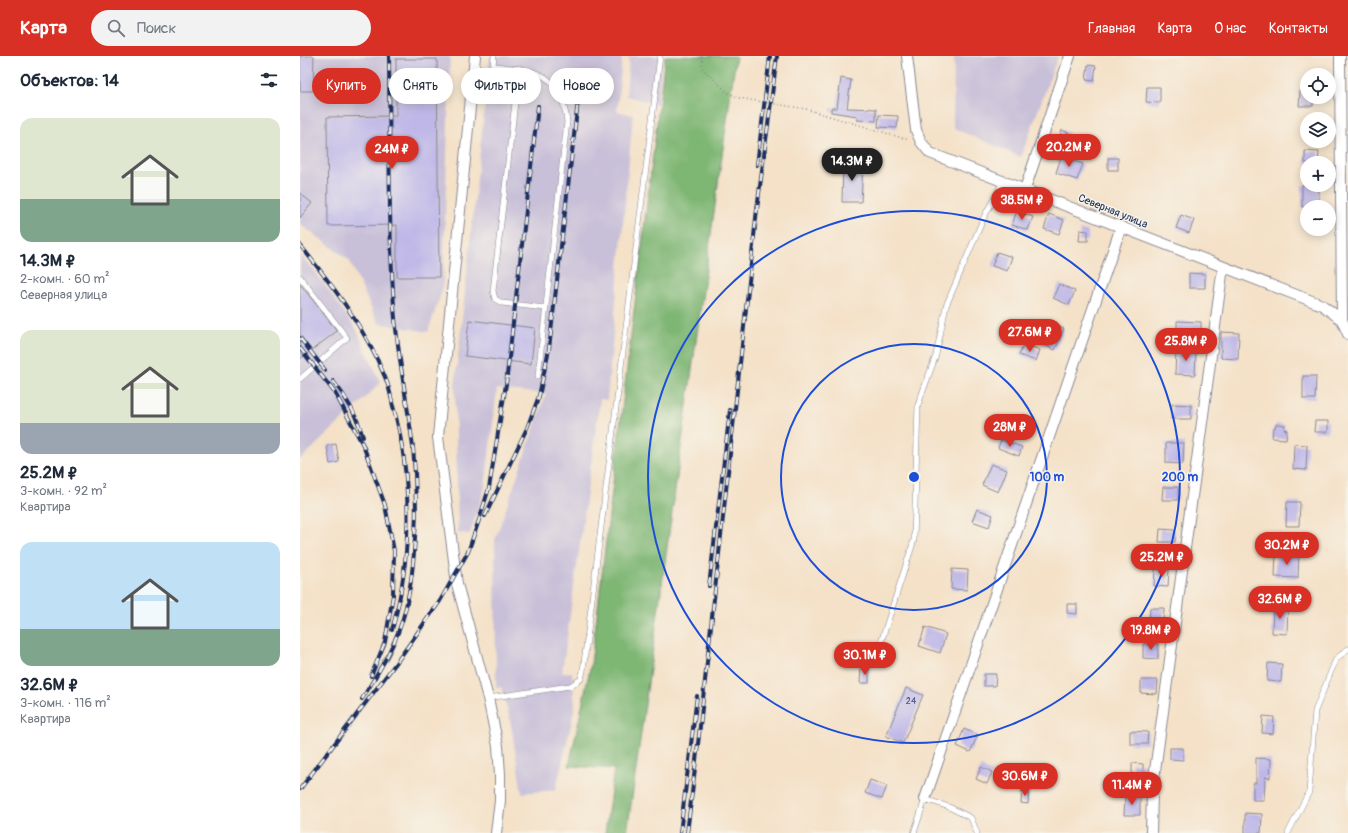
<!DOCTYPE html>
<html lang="ru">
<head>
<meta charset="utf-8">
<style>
  body { margin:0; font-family:Pangolin,sans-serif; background:#f2f2f3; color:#1f2937; height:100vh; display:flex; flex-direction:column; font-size:15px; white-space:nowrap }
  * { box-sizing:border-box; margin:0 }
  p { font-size:13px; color:#747a83 }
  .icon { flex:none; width:22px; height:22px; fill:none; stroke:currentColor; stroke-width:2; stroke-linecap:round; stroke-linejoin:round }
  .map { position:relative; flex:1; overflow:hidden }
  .drawer { display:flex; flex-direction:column; background:#fff; width:300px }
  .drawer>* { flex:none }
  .banner { position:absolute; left:12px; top:12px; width:380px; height:36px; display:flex; gap:8px }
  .buttons { position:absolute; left:1000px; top:12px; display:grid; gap:8px }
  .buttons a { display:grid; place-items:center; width:36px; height:36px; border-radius:50%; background:#fff; box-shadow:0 2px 10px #0003; font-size:20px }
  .price { position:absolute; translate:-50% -34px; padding:0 9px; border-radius:14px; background:#d93025; color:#fff; font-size:13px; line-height:26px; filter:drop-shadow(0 1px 2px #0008) }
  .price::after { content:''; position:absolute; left:50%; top:24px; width:12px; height:9px; margin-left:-6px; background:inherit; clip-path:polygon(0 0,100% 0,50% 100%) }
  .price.selected { background:#222; color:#fff }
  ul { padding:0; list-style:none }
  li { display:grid; align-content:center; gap:8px; height:212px; padding:0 20px }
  li span { display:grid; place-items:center; height:124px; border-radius:12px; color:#555 }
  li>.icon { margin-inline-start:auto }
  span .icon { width:72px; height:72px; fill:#fffc; stroke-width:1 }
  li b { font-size:17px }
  h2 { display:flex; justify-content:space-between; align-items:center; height:48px; padding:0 20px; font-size:17px }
  .tag { padding:0 14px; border-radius:18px; background:#fff; box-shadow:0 2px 10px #0003; font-size:14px; line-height:36px }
  .tag.selected { background:#d93025; color:#fff }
  header { display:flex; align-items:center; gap:24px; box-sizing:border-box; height:56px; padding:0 20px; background:#d93025; color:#fff }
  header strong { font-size:19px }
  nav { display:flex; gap:22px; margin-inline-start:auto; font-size:14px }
  .search { width:280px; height:36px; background:#f2f2f3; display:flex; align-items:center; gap:10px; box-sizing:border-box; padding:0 14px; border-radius:22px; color:#747a83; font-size:15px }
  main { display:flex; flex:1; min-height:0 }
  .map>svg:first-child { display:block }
  .industrial { fill:#c8bfd8 }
  .forest { fill:#7eb673; stroke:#4c7268 }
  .building { fill:#beb7e8 }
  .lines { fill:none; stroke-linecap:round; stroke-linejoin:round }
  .service-casing { stroke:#888893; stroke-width:6 }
  .minor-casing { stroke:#888893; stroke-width:12 }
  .path { stroke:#888893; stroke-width:1.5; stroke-dasharray:1 3; stroke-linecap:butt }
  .service { stroke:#fff; stroke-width:5 }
  .minor { stroke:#fff; stroke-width:10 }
  .rail-casing { stroke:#1b2f5e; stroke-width:4 }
  .rail { stroke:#f7f3e8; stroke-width:2.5; stroke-dasharray:8; stroke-linecap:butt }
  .ring { fill:none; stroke:#1d4ed8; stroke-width:2 }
  .labels { text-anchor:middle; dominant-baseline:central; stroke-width:3; stroke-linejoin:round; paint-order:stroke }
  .number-label { font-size:9px; fill:#445180 }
  .street-label { font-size:11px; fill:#1b2f5e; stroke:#f7f3e8 }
  .centre { fill:#1d4ed8; stroke:#f7f3e8; stroke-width:2 }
  .ring-label { font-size:12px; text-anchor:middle; font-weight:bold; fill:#1d4ed8; stroke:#f7f3e8; stroke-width:3; stroke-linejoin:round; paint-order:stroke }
</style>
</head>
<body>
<header>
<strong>Карта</strong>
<div class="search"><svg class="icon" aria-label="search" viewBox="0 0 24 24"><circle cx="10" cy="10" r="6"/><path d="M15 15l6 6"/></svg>Поиск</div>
<nav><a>Главная</a><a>Карта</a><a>О нас</a><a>Контакты</a></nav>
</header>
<main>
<section class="drawer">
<h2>Объектов: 14<svg class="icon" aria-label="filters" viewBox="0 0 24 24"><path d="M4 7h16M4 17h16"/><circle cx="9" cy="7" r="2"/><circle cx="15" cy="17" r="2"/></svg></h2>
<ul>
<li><span style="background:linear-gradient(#dfe7d0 65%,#7fa58c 0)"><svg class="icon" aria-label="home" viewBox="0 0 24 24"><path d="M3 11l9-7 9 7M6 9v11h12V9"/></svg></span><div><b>14.3M ₽</b><p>2-комн. · 60 m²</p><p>Северная улица</p></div></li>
<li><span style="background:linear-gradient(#dfe7d0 75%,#9aa5b1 0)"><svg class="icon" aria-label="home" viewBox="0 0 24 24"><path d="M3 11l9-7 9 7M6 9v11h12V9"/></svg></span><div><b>25.2M ₽</b><p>3-комн. · 92 m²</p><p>Квартира</p></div></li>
<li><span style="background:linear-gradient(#bfe0f5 70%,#7fa58c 0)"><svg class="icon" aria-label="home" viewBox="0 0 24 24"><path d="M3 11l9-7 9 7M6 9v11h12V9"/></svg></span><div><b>32.6M ₽</b><p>3-комн. · 116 m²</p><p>Квартира</p></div></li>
</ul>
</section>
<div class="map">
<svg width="1048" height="777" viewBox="0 0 1048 777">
  <rect width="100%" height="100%" fill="#f7f3e8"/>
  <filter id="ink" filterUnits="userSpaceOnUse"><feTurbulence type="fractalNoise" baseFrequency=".025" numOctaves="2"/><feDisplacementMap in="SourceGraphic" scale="8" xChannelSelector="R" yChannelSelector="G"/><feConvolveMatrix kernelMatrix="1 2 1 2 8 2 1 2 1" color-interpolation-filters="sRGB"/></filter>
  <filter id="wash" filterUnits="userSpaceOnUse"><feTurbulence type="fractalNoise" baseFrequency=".012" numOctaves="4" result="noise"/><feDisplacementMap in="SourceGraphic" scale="16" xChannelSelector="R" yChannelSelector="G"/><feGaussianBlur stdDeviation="0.9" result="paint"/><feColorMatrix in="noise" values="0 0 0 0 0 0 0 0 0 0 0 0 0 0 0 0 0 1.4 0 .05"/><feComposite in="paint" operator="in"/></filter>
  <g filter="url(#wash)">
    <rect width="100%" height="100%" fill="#f4e1c8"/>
    <g class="industrial">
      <polygon points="0,0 150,0 143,231 128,276 78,267 49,204 0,168"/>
      <polygon points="190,0 322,0 317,55 333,59 307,344 300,343 262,617 272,616 275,651 256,734 222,737 210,663 201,631 196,632 195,484 246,338 197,333 185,431 170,478 158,477 155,329"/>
      <polygon points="329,0 362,0 357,48 326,40"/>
      <polygon points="654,0 758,0 721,101 653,72"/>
      <polygon points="0,199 14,214 56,273 81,327 0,404"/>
    </g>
    <polygon class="forest" points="365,0 436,0 327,777 305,777 314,713 269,710 291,608"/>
    <g id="blocks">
      <g class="building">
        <polygon points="0,0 14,0 13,35 0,35"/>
        <polygon points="96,3 137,3 139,221 97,221 97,169 28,170 27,61 96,60"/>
        <polygon points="788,9 796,10 794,25 786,24"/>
        <polygon points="541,22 551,24 547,52 576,53 576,65 557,64 557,60 531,56 531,52 537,52"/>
        <polygon points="847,31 860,31 860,47 846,46"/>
        <polygon points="1000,35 1007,35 1007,41 1013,41 1013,50 999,50"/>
        <polygon points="579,59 598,60 597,72 578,71"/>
        <polygon points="762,74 769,77 758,103 751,100"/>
        <polygon points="1005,95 1019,96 1018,107 1005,107"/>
        <polygon points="761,101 783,108 777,124 756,117"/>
        <rect x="808" y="102" width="10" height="12"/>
        <polygon points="543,106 563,106 561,146 542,146"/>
        <rect x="1002" y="129" width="17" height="22"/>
        <polygon points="0,137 12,147 0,162"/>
        <polygon points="717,155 733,161 728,174 712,169"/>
        <polygon points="749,158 764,164 759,178 744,173"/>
        <polygon points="881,159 894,164 889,177 876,172"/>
        <polygon points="780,174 788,175 788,185 779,185"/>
        <polygon points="697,196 712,201 707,215 692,210"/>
        <polygon points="889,217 905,218 905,232 889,232"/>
        <polygon points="0,228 37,275 0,303"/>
        <polygon points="759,228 775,235 769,249 753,242"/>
        <polygon points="169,264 235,272 231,308 165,300"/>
        <polygon points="747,265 764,273 755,294 738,286"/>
        <polygon points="877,265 901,266 901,282 877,281"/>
        <polygon points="921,276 939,277 938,303 921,302"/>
        <polygon points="724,288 740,294 736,305 719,299"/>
        <polygon points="876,294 896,295 895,319 875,318"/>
        <polygon points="1003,320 1016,320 1015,343 1003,343"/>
        <polygon points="872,348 891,349 891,363 871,363"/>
        <polygon points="1015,365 1028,365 1028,376 1014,376"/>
        <polygon points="976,368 985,369 984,373 987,374 986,383 972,382 973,372 975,372"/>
        <polygon points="701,384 722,391 719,400 698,392"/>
        <polygon points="866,387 884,387 883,408 866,407"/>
        <polygon points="36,388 39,406 30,408 27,390"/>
        <polygon points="994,388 1007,389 1006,414 993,413"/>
        <polygon points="691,408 707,414 698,436 682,429"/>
        <polygon points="863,431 878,431 878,444 862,444"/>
        <polygon points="987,446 1000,446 999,470 986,470"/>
        <polygon points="677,453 693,459 689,471 672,465"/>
        <polygon points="860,473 875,474 875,486 859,486"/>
        <polygon points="976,497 999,498 998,522 975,521"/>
        <polygon points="652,513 668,514 667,534 651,533"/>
        <polygon points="855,513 869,513 868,531 854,530"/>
        <polygon points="767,548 777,548 777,558 767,557"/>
        <polygon points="973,549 988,550 987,578 972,577"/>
        <polygon points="850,552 864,552 863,570 849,569"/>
        <polygon points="625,571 646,578 640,597 619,590"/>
        <polygon points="843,588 858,588 858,603 843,602"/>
        <polygon points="968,607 982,608 981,626 967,625"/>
        <polygon points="561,612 569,612 569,627 560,627"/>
        <polygon points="684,618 696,618 695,630 684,630"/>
        <polygon points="841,624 858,624 857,638 841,637"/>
        <polygon points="606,632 623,639 603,687 586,680"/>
        <polygon points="963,660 974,661 973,678 962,677"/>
        <polygon points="664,673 678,679 670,696 657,690"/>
        <polygon points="830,675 848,676 847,688 830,688"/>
        <polygon points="870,692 883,692 883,704 870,703"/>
        <polygon points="956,702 971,703 970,722 965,721 964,744 953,744 953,727 956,727"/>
        <polygon points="832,707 843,708 843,726 832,725"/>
        <polygon points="681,711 692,716 687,728 676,723"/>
        <polygon points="570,724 587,730 582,743 565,737"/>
        <polygon points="722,734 729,734 728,748 721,747"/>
        <polygon points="825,740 840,741 840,759 824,759"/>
        <polygon points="945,757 962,758 961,777 945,777"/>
      </g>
    </g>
  </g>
  <g filter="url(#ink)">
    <use href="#blocks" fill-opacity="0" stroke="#888893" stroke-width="1"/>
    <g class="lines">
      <g class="service-casing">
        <g id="service">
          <path d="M194,0l-1,10c44,4 68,6 74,56l-29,254"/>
          <polyline points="219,12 193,235 195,243 202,247 245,252"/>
          <polyline points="0,221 47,282 0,323"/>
          <polyline points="574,608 614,484 618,349 636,299 646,250 684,161 703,126"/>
          <polyline points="188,642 270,630 281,623 283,615 360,0"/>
          <polyline points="614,777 625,743 649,751 671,762 677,777"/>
          <polyline points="988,777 1009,736 1015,655 1036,603 1048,593"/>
        </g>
      </g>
      <g class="minor-casing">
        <g id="minor">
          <polyline points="175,0 138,381 157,528 188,642 198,690 200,718 200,745 196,777"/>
          <polyline points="607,0 616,74 621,86 630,97 1022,249 1042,264 1048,278"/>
          <polyline points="1040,0 1042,264"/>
          <polyline points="725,133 770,0"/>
          <polyline points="625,743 821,171"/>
          <polyline points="851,777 852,737 923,211"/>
        </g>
      </g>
      <polyline class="path" points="402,0 402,12 427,36 439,42 506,53 609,84"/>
      <use href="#service" class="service"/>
      <use href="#minor" class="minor"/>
      <g class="rail-casing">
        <g id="rail">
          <polyline points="457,109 470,0"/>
          <path d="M0,189c33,41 65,83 85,132 4,9 6,19 8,29 20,71 19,153 -1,224"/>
          <polyline points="0,282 25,314"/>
          <polyline points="0,292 35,337 63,389 85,449 94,495 93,539 85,586 71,620"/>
          <path d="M33,325c14,17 24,35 30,56"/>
          <polyline points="185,460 227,372 239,340 249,293 278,45"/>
          <polyline points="409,530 430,354"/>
          <path d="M62,643c17,-28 35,-56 43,-88 12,-48 13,-115 8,-164 -6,-47 -16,-94 -19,-141 -6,-83 -4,-167 -5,-250"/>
          <polyline points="0,733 96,607 140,545 168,496 179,464 189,432 206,328 238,50"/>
          <polyline points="380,777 397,640"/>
          <polyline points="387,777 398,688 457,153 477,0"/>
        </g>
      </g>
      <use href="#rail" class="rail"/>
    </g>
  </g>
  <g class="ring">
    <circle cx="614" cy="421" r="133"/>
    <circle cx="614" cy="421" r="266"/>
  </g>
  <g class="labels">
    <g class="number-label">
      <text x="611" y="645">24</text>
    </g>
    <g class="street-label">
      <text transform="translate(813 155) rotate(22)">Северная улица</text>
    </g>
  </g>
  <circle cx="614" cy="421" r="6" class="centre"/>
  <g class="ring-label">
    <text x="747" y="425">100 m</text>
    <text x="880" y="425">200 m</text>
  </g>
</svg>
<div class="buttons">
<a><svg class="icon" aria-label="locate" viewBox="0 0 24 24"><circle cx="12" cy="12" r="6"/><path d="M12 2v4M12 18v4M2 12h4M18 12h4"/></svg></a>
<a><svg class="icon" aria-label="layers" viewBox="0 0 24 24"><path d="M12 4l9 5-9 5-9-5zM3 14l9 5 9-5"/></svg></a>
<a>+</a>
<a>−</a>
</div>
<b class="price" style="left:769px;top:112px">20.2M ₽</b>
<b class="price" style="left:92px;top:114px">24M ₽</b>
<b class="price selected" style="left:552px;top:126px">14.3M ₽</b>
<b class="price" style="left:722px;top:165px">38.5M ₽</b>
<b class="price" style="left:730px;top:297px">27.6M ₽</b>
<b class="price" style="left:886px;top:306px">25.8M ₽</b>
<b class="price" style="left:710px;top:392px">28M ₽</b>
<b class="price" style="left:987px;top:510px">30.2M ₽</b>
<b class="price" style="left:862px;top:522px">25.2M ₽</b>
<b class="price" style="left:980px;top:564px">32.6M ₽</b>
<b class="price" style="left:851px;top:595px">19.8M ₽</b>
<b class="price" style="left:565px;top:620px">30.1M ₽</b>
<b class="price" style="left:725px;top:741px">30.6M ₽</b>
<b class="price" style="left:832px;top:750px">11.4M ₽</b>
<div class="banner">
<a class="tag selected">Купить</a>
<a class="tag">Снять</a>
<a class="tag">Фильтры</a>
<a class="tag">Новое</a>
</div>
</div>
</main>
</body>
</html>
